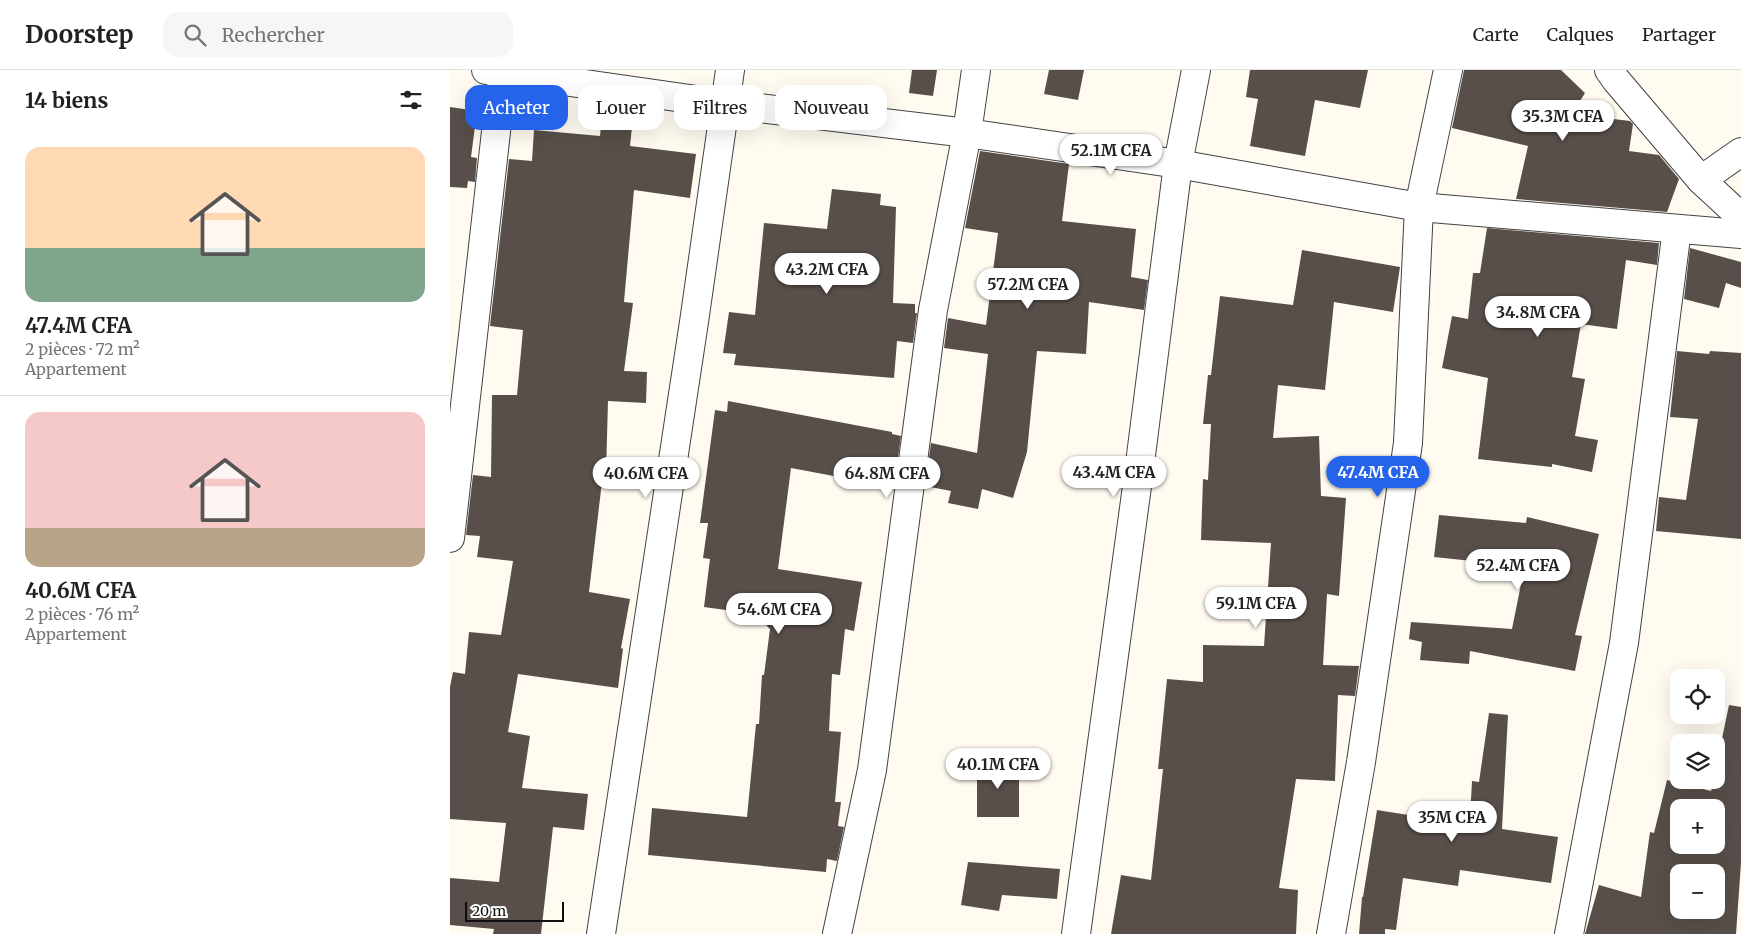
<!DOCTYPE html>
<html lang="fr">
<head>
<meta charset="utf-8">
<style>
  body { margin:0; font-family:Merriweather,serif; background:#f6f6f6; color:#202124; height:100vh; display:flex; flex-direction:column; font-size:19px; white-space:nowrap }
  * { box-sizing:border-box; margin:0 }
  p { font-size:16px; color:#757577 }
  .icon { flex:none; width:28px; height:28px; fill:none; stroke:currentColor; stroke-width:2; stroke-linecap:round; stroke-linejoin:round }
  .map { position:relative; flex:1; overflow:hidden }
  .details { display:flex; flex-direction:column; background:#fff; width:450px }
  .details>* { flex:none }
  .hud { position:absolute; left:15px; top:15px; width:475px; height:45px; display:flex; gap:10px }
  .controls { position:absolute; left:1220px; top:599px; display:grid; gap:10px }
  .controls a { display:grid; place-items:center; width:55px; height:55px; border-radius:10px; background:#fff; box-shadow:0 5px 20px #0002; font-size:25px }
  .scale { position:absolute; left:15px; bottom:12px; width:99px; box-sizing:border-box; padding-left:5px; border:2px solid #0f0f0f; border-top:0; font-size:14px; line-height:18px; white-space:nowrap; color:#0f0f0f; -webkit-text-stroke:4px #fff; paint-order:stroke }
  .price { position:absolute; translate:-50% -42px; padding:0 11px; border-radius:18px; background:#fff; color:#222; font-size:16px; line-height:32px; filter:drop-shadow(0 1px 2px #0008) }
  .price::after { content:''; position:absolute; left:50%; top:30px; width:15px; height:11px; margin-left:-8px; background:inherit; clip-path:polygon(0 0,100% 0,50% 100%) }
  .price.active { background:#2563eb; color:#fff }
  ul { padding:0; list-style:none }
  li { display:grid; align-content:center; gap:10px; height:265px; padding:0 25px }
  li+li { border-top:1px solid #e0e0e0 }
  li span { display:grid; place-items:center; height:155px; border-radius:15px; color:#555 }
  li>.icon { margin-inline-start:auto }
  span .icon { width:90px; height:90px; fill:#fffc; stroke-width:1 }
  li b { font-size:21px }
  h2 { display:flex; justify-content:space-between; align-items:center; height:60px; padding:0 25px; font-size:21px }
  .pill { padding:0 18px; border-radius:15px; background:#fff; box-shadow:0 5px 20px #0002; font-size:18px; line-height:45px }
  .pill.active { background:#2563eb; color:#fff }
  header { display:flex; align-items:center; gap:30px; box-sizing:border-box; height:70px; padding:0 25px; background:#fff; border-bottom:1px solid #e0e0e0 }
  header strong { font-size:24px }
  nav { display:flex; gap:28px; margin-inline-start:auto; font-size:18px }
  .search { width:350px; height:45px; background:#f6f6f6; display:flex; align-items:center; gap:12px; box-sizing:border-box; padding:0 18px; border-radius:15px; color:#757577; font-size:19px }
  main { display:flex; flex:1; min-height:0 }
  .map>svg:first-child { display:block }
  .building { fill:#584f4a; fill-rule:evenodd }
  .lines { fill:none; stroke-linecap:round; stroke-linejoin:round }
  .minor-casing { stroke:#424242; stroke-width:30 }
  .minor { stroke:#fff; stroke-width:28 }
</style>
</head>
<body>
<header>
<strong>Doorstep</strong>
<div class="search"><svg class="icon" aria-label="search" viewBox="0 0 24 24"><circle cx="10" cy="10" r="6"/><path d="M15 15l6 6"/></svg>Rechercher</div>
<nav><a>Carte</a><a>Calques</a><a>Partager</a></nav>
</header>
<main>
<section class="details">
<h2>14 biens<svg class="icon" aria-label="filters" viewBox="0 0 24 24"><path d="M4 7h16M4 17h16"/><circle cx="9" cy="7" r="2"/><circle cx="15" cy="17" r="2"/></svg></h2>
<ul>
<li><span style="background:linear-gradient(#ffd9b3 65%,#7fa58c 0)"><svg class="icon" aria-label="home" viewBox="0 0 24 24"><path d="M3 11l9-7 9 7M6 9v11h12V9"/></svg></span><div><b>47.4M CFA</b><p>2 pièces · 72 m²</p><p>Appartement</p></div></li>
<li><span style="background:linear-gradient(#f6c9c9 75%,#b9a48a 0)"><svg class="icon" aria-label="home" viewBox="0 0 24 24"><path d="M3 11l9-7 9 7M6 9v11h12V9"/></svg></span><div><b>40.6M CFA</b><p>2 pièces · 76 m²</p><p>Appartement</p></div></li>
</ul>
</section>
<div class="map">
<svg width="1291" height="864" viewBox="0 0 1291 864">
  <rect width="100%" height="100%" fill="#fffbf0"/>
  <g class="building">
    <polygon points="462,0 487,0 483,26 459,23"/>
    <polygon points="599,0 634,0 628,30 594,24"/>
    <polygon points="800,0 918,0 910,38 865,30 855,86 800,76 808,29 796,27"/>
    <polygon points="1014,0 1111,0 1135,23 1122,44 1180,51 1183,54 1179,81 1209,85 1229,109 1217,142 1066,129 1078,76 1002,58"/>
    <polygon points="153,32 181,36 180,57 182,57 180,76 246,84 240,128 184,120 174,232 183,233 174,301 197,302 196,333 158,331 156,403 153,403 139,522 180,529 171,578 173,579 168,618 68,604 58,662 80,666 72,718 138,724 134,760 103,757 91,864 43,864 44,859 0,855 0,808 49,812 56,753 0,749 0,617 3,602 15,604 19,562 51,565 63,491 27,487 30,466 16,465 23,405 41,407 42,325 67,325 73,260 40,256 59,89 82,91 84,60 150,66"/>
    <polygon points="0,37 27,41 21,87 27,88 25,112 18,111 17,118 0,117"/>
    <polygon points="530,81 619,94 612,151 686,159 681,207 698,210 694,240 639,232 636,284 587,281 577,382 563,428 532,419 528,439 498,433 501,421 475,416 481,373 527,383 538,284 494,278 498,248 536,255 548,163 515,158"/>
    <polygon points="382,119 431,124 430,135 446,137 443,233 465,234 465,243 467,243 463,273 447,271 444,308 284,295 286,284 273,283 279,242 305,245 314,153 377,159"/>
    <polygon points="1037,158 1209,173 1207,195 1176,190 1167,259 1131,254 1122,307 1135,309 1125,366 1148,370 1142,402 1102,394 1102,397 1028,389 1038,308 992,298 1002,246 1018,249 1023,203 1030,203"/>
    <polygon points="1240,178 1291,192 1291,218 1276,213 1269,238 1234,229"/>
    <polygon points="852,180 950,197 943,242 884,232 875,320 828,315 823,368 869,366 871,426 896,428 889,526 877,524 873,595 909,596 905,626 888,625 885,711 846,709 829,818 848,820 846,864 661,864 671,805 701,810 713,699 708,699 717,609 753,612 753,575 814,576 821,473 751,470 753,409 758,410 761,354 753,354 758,305 761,305 770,226 843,235"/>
    <polygon points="1227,281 1259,284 1260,281 1291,283 1291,469 1206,461 1209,427 1236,430 1248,349 1220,347"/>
    <polygon points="278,331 442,362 442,364 451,366 445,409 434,406 432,415 341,398 328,499 412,512 404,561 395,559 390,605 382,604 379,661 391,662 385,732 391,732 388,756 394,757 387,791 377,789 376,802 198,785 202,738 297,747 306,654 309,654 312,605 314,605 320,559 305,544 254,537 260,489 253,488 258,453 250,453 265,340 277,342"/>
    <polygon points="989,445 1076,453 1077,447 1149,464 1125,565 1132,566 1125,601 1020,581 1019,594 970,590 972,572 959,569 961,552 1062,559 1071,514 1066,513 1070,496 984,487"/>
    <path d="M1279,635l12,2v156l-5,71h-151l14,-49 42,12 9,-65 4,1 13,-53 44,11 3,-11h2v-13zM1229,738h37v37h-37zM1229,802h37v38h-37z"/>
    <polygon points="1039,643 1058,645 1052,759 1108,767 1101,813 1010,800 1008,816 953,808 946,860 935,859 935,864 909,864 912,827 913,827 927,740 971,747 971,742 1020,748 1022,711 1029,712"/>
    <polygon points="527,693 569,694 569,747 527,747"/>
    <polygon points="518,792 610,799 607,829 552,825 549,841 511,835"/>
  </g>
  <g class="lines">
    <g class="minor-casing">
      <g id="minor">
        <polyline points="36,0 275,34 517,63 728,94 969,137 1291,164"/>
        <polyline points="1159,0 1166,10 1251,110 1291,147"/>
        <polyline points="1251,110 1291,82"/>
        <polyline points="0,468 53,0"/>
        <polyline points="151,864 244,252 280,0"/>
        <polyline points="387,864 422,700 483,240 517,63 526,0"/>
        <polyline points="626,864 688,409 728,94 746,0"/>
        <polyline points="881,864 911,692 958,373 969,137 998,0"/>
        <polyline points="1119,864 1174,573 1227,159"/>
      </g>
    </g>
    <use href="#minor" class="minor"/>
  </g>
</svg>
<div class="controls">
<a><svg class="icon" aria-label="locate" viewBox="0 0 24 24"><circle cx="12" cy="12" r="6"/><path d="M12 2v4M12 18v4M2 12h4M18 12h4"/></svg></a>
<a><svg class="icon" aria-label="layers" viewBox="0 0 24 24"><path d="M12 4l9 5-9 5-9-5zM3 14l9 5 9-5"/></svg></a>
<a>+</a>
<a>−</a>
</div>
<div class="scale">20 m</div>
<b class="price" style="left:1113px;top:72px">35.3M CFA</b>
<b class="price" style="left:661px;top:106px">52.1M CFA</b>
<b class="price" style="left:377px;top:225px">43.2M CFA</b>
<b class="price" style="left:578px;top:240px">57.2M CFA</b>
<b class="price" style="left:1088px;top:268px">34.8M CFA</b>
<b class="price" style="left:664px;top:428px">43.4M CFA</b>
<b class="price active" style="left:928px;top:428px">47.4M CFA</b>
<b class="price" style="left:196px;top:429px">40.6M CFA</b>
<b class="price" style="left:437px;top:429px">64.8M CFA</b>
<b class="price" style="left:1068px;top:521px">52.4M CFA</b>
<b class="price" style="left:806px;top:559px">59.1M CFA</b>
<b class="price" style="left:329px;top:565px">54.6M CFA</b>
<b class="price" style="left:548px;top:720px">40.1M CFA</b>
<b class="price" style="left:1002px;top:773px">35M CFA</b>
<div class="hud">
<a class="pill active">Acheter</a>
<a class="pill">Louer</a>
<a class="pill">Filtres</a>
<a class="pill">Nouveau</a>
</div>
</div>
</main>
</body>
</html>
